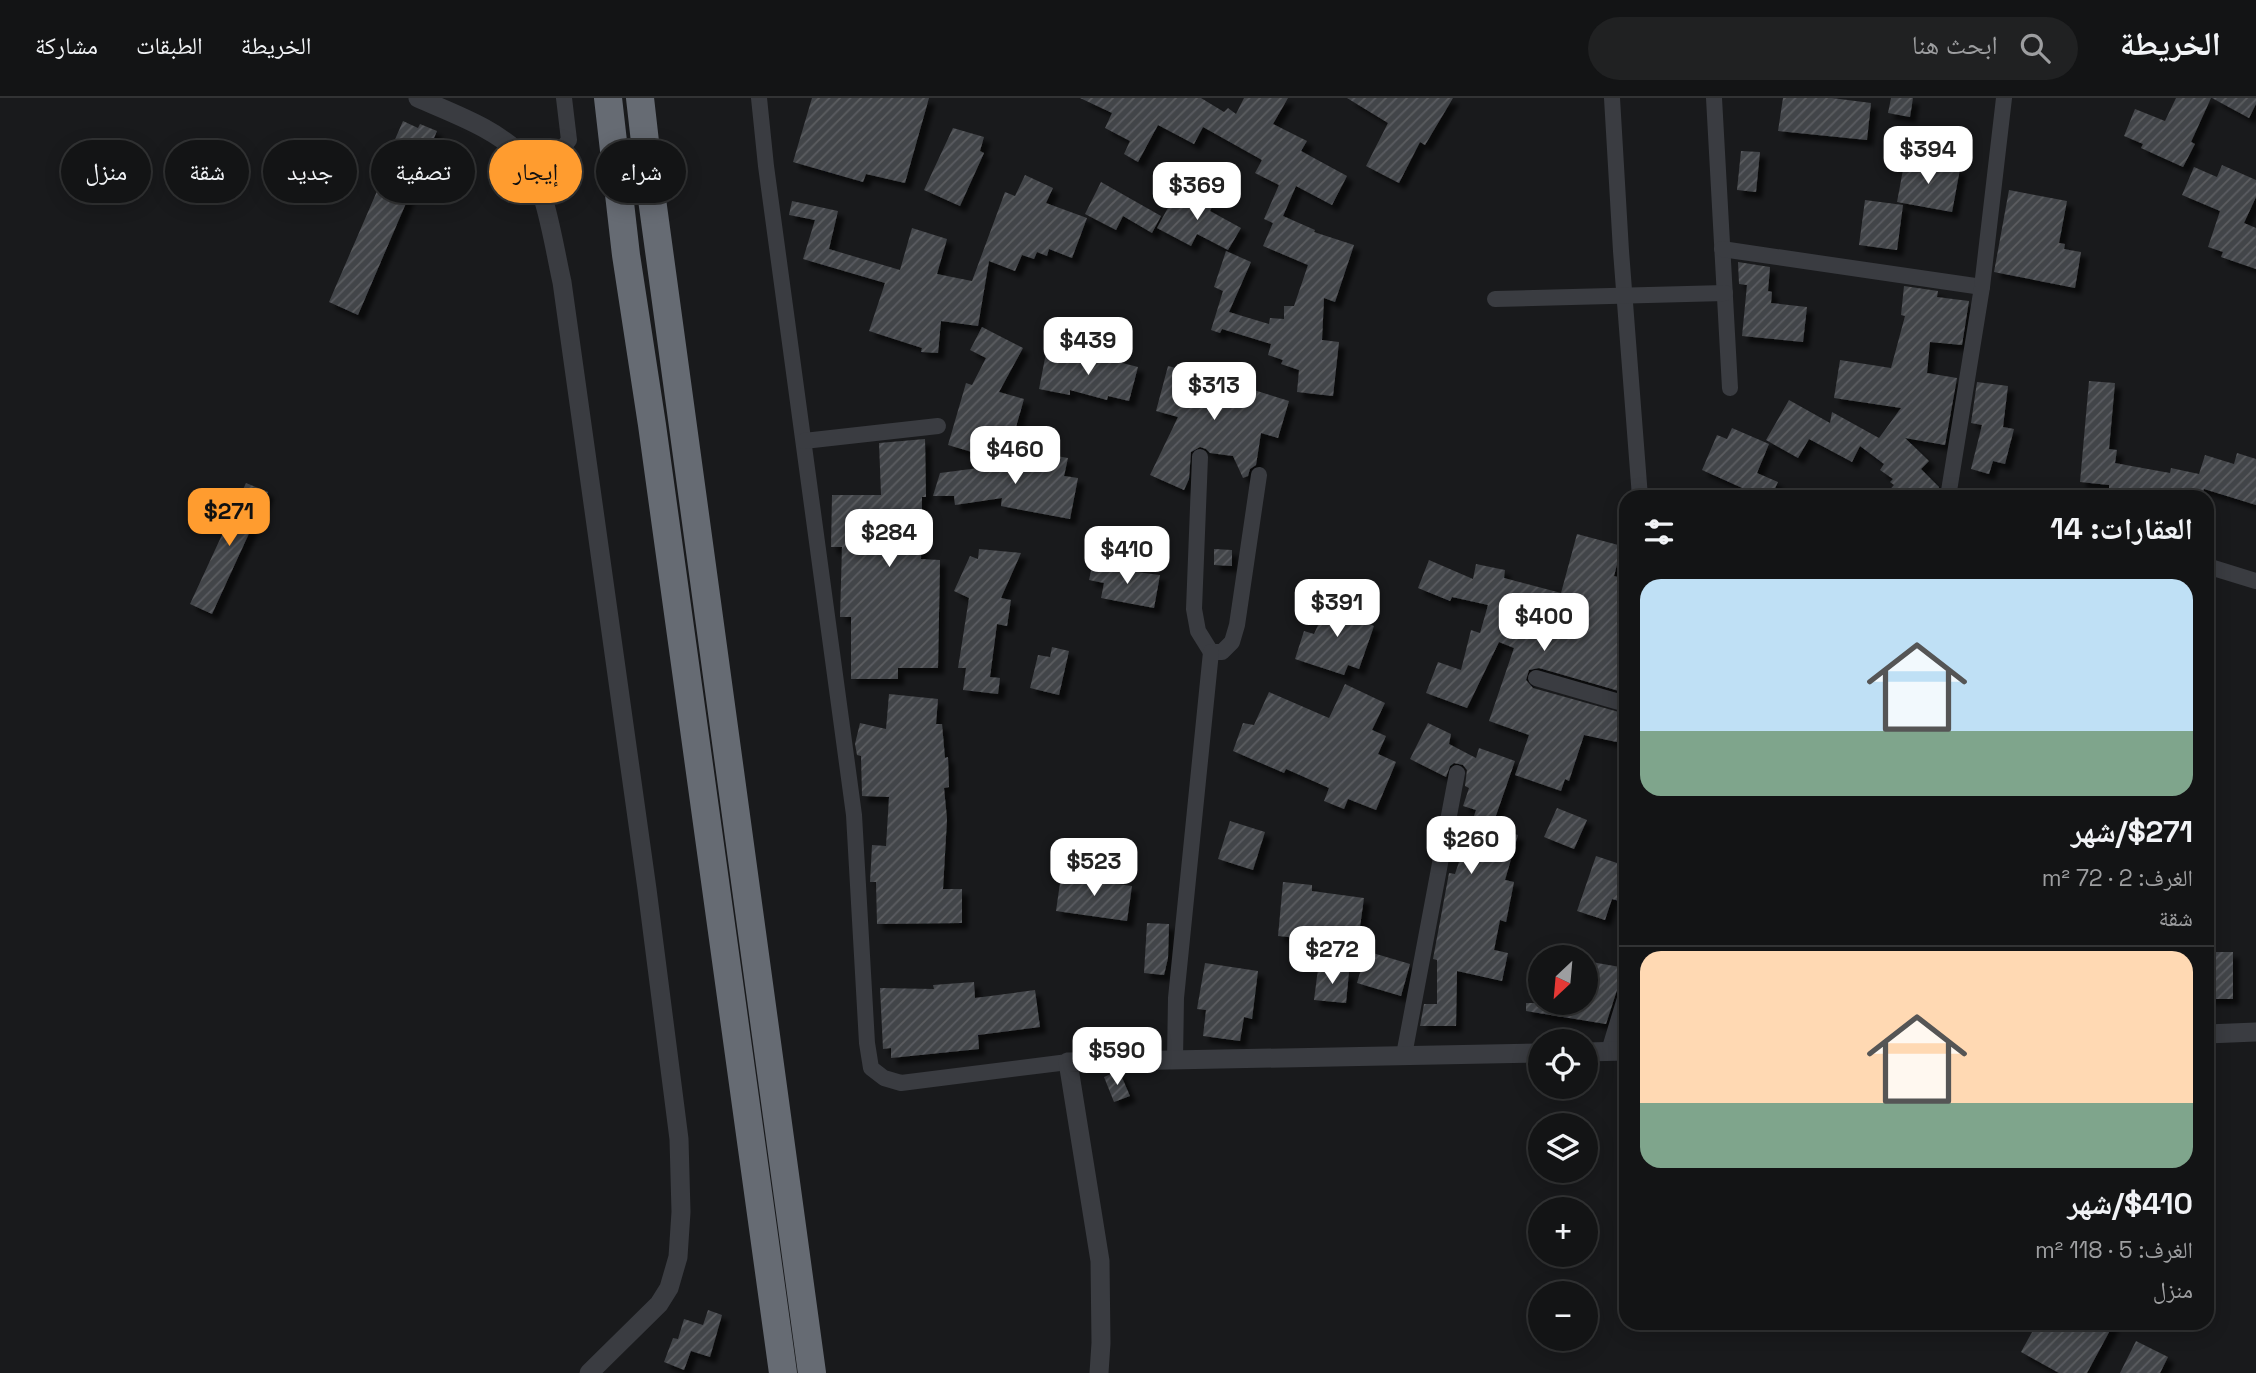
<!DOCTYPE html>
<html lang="ar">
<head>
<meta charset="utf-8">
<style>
  body { margin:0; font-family:"Space Grotesk","Noto Naskh Arabic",sans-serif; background:#202122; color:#f1f3f6; direction:rtl; height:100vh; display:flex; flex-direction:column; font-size:26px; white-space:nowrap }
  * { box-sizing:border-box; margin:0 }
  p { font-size:23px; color:#9d9ea0 }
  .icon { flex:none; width:38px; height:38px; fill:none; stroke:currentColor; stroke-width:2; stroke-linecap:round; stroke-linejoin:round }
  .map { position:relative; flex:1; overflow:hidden; direction:ltr }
  .side { position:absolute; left:1619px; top:392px; width:595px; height:840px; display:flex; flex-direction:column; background:#131415; border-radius:21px; box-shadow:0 4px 18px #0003,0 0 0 2px #323334; direction:rtl }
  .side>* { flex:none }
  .banner { position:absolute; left:21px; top:42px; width:665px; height:63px; direction:rtl; display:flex; gap:14px }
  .needle { width:46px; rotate:206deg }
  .fabs { position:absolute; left:1528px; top:847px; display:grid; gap:14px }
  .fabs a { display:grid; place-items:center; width:70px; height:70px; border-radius:50%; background:#131415; box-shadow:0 4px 18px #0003,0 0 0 2px #323334; font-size:35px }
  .price { position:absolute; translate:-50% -60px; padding:0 16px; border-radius:14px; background:#fff; color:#222; font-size:23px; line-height:46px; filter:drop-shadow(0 2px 4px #0008) }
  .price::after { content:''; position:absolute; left:50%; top:42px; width:21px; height:16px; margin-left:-10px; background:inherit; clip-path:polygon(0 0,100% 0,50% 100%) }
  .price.current { background:#ff9c2f; color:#111 }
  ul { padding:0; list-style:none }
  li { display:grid; align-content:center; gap:14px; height:371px; padding:0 21px }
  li+li { border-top:2px solid #323334 }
  li span { display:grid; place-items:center; height:217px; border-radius:21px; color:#555 }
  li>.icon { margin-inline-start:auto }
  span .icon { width:126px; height:126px; fill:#fffc; stroke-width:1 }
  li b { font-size:30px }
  h2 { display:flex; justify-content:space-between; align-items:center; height:84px; padding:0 21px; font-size:30px }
  .pill { padding:0 24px; border-radius:32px; background:#131415; box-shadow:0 4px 18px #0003,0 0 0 2px #323334; font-size:24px; line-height:63px }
  .pill.current { background:#ff9c2f; color:#111 }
  header { display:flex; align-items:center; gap:42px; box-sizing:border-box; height:98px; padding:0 35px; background:#131415; border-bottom:2px solid #323334 }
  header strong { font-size:33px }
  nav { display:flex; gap:38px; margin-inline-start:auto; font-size:24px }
  .search { width:490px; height:63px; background:#202122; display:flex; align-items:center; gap:18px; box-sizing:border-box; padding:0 24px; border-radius:38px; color:#9d9ea0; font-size:26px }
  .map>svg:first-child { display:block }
  .building { fill:url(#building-hatch); filter:url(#shadow) }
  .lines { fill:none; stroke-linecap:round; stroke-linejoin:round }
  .minor { stroke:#3a3c41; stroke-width:16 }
  .tertiary { stroke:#3a3c41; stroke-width:19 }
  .motorway { stroke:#666b73; stroke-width:28 }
</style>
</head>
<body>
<header>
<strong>الخريطة</strong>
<div class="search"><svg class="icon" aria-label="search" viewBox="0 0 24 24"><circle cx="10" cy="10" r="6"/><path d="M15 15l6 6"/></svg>ابحث هنا</div>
<nav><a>الخريطة</a><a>الطبقات</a><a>مشاركة</a></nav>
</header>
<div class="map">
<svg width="2256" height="1275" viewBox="0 0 2256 1275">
  <defs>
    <pattern id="building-hatch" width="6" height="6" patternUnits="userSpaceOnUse" patternTransform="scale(1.75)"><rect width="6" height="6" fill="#434549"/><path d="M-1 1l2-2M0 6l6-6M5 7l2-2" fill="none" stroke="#5b5d61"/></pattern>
    <filter id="shadow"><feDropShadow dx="6" dy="6" stdDeviation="2" flood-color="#0009"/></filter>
  </defs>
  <rect width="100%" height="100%" fill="#191a1c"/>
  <g class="building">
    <polygon points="812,0 929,0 905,85 866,76 863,84 793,64"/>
    <polygon points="1080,0 1201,0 1224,14 1228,10 1236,16 1244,0 1288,0 1273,26 1307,43 1301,53 1347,78 1332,107 1296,88 1283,118 1315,132 1314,134 1354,147 1335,204 1324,200 1322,242 1339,244 1333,298 1297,294 1299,272 1281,266 1283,262 1268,257 1271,246 1222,231 1220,235 1211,232 1223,193 1214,189 1226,153 1251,164 1229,214 1269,226 1270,220 1284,221 1284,208 1294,208 1308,167 1263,148 1273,125 1264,121 1279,87 1255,75 1262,62 1203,29 1194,46 1158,27 1138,64 1124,56 1130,43 1105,30 1112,15"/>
    <polygon points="1347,0 1453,0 1425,47 1420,44 1399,85 1366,68 1388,25"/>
    <polygon points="1783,0 1832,0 1871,5 1867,42 1778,33"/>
    <polygon points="1891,0 1913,0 1910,19 1888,15"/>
    <polygon points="2176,0 2211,0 2191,44 2195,46 2183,69 2141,50 2143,46 2124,38 2135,11 2165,23"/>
    <polygon points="2212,0 2256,0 2256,6 2249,20"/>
    <polygon points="403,23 418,30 420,26 437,33 358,217 329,204 384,77 380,76"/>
    <polygon points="953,30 984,39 980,53 984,55 960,108 924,92"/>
    <polygon points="1741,53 1760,54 1756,94 1737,92"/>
    <polygon points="1905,61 1960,71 1952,114 1897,104"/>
    <polygon points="2222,67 2256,82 2256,99 2244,125 2256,130 2256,171 2221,159 2223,154 2208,149 2220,113 2182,97 2194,69 2217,79"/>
    <polygon points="1025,77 1053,90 1046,105 1087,120 1072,160 1049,151 1047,158 1037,154 1034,161 1022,157 1015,173 989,163 978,228 941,223 938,255 921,254 922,250 869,233 885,185 803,161 815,122 789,117 792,103 838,113 829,151 900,172 912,130 947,141 937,176 972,183 1005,94 1015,98"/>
    <polygon points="1101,84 1161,118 1152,135 1123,118 1116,132 1085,116"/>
    <polygon points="1178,91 1212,109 1210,113 1241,130 1228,152 1197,136 1191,148 1157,130"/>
    <polygon points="2009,92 2067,103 2059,145 2065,146 2064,151 2081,154 2075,190 1994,174"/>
    <polygon points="1865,102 1903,107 1897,152 1859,147"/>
    <polygon points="1738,164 1770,169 1768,193 1772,194 1771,205 1807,209 1803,244 1742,238 1747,187 1739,186"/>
    <polygon points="1904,188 1938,193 1937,199 1969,203 1962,247 1930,244 1927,275 1957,280 1945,347 1905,340 1929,363 1921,371 1939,389 1938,399 1883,399 1894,387 1890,384 1893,381 1880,372 1884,366 1860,348 1852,364 1809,341 1798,360 1766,342 1789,302 1830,325 1832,314 1879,340 1901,310 1834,300 1840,262 1891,270 1905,218 1901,217"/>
    <polygon points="982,229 1023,250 999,294 1024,301 1006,364 948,347 966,285 972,287 986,260 970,252"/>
    <polygon points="1046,255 1098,265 1099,259 1138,269 1129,303 1108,298 1107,302 1070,292 1070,297 1039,291"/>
    <polygon points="1168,268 1221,282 1221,277 1235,278 1235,286 1289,303 1278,340 1261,335 1256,367 1250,371 1248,378 1243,380 1233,358 1210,355 1206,351 1200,349 1191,354 1189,381 1184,392 1150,377 1178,319 1156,313"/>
    <polygon points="2089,283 2115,285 2109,351 2117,352 2115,365 2170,375 2171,370 2199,376 2205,357 2234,366 2237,355 2256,361 2256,407 2204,391 2202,399 2145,399 2146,397 2109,393 2109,387 2080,384"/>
    <polygon points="1977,284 2008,288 2003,329 2014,331 2005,366 1993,363 1989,376 1971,371 1982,327 1971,325"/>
    <polygon points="1732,330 1769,346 1757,375 1778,384 1771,399 1751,390 1749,393 1702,372 1717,337 1727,341"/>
    <polygon points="925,341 926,399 922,399 921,461 940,462 938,570 898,570 898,581 851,581 851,519 840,519 842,449 831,449 832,397 881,397 879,345"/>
    <polygon points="1039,355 1068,360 1064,378 1078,380 1070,421 1001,408 1002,400 955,407 954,398 933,398 940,375 1017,365 1036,368"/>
    <polygon points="246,385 268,394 212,516 190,506"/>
    <polygon points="1577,436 1622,448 1614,478 1626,481 1626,595 1539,570 1529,572 1526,582 1533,590 1626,616 1626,646 1584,637 1569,683 1565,681 1561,693 1515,677 1529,637 1489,623 1514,550 1499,544 1467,610 1426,595 1438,564 1461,572 1471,532 1480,535 1488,507 1452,499 1450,503 1418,490 1429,462 1473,481 1476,466 1505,472 1504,480 1561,495"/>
    <polygon points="979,451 1021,455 1001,500 1011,502 1007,528 997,526 990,579 1000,580 998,596 963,592 966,570 958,570 969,500 954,493 970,458 978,461"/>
    <polygon points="1214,451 1232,452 1232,468 1214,467"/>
    <polygon points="1092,468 1160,477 1154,510 1101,500 1104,485 1089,482"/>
    <polygon points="1331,498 1365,513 1361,522 1374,528 1359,571 1348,567 1344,577 1295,561 1304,533 1314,536"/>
    <polygon points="1052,549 1069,553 1059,597 1030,590 1038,557 1050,559"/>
    <polygon points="1345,586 1385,605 1372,632 1386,638 1378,656 1396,664 1376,712 1348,701 1344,711 1324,703 1329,690 1286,671 1284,675 1233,653 1243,625 1254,627 1269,594 1329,620"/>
    <polygon points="889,596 938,601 936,626 942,626 945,660 948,659 949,689 944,690 947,721 943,791 962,791 962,825 877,826 876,784 870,784 872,747 886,748 889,699 862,698 861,658 857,657 855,646 860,625 886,631"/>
    <polygon points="1428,625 1451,636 1449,646 1476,660 1479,650 1515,663 1492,729 1518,737 1505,782 1514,784 1506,824 1500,822 1494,852 1508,855 1502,883 1457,873 1456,928 1420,928 1424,906 1437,906 1437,862 1433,861 1449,775 1455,776 1476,712 1463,708 1469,690 1465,688 1467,672 1463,667 1454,665 1450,668 1446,679 1410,661"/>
    <polygon points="1557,710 1587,722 1574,751 1544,739"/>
    <polygon points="1230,723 1265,734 1253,772 1218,761"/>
    <polygon points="1596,758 1626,768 1626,805 1612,801 1605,822 1577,813"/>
    <polygon points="1061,778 1132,788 1127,823 1056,813"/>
    <polygon points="1283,784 1312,787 1312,793 1364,800 1359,836 1308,828 1307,841 1278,838"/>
    <polygon points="1147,825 1169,826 1168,860 1164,877 1144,875"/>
    <polygon points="1366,853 1410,866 1401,898 1357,885"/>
    <rect x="2207" y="854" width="26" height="47"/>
    <polygon points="1586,863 1620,869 1617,892 1606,926 1526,913 1526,905 1586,905"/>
    <polygon points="1205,865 1258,873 1252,921 1244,919 1240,943 1203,938 1206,912 1197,911"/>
    <polygon points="1318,871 1349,874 1346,905 1314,902"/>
    <polygon points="974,884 975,900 1035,892 1040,929 978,937 979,951 891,960 891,950 883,951 880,890 934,891 933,887"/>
    <polygon points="1113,975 1120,975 1130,998 1114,1004 1104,979"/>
    <polygon points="708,1212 722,1217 710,1259 691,1253 684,1272 664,1264 673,1240 678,1241 684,1221 703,1227"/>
    <polygon points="2037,1225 2114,1225 2087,1275 2059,1275 2021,1254"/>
    <polygon points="2136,1243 2168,1259 2160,1275 2120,1275"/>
  </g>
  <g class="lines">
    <g class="minor">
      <polyline points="759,0 766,68 854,717 867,945 871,970 884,980 901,985 1068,964"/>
      <polyline points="1612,0 1621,153 1640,399"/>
      <polyline points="1714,0 1730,290"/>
      <polyline points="536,83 569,42 564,0"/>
      <polyline points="1722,151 1982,189"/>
      <polyline points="1495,201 1725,195"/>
      <polyline points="804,343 938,328"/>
      <polyline points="1200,359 1194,511 1198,533 1211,554 1222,554 1232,544 1237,527 1259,377"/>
      <polyline points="1948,399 1982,189 2004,0"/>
      <polyline points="2207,468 2256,483"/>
      <polyline points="1536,580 1626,606"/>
      <polyline points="1609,953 1626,897"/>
      <polyline points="1404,957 1457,675"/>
      <polyline points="1175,962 1176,900 1211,554"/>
    </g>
    <g class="tertiary">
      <path d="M418,0c36,16 80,31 107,61 20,23 30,93 37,123l85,607 32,250 2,73 -3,45 -9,31 -10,16 -70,69"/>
      <polyline points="2207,936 2256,934"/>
      <polyline points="1586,954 1626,953"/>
      <polyline points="1099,1275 1101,1245 1100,1163 1068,964 1540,955"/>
    </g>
    <g class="motorway">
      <polyline points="608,0 626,157 652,327 783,1275"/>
      <polyline points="640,0 649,79 812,1275"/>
    </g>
  </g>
</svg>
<div class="fabs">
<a><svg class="needle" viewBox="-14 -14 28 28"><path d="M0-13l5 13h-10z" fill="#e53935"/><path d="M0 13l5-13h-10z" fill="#9d9ea0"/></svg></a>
<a><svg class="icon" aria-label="locate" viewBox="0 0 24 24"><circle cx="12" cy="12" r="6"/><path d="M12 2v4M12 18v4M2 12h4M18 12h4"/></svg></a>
<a><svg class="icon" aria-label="layers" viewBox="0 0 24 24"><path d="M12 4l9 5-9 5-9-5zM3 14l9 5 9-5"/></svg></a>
<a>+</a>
<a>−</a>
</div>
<b class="price" style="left:1928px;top:88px">$394</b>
<b class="price" style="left:1197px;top:124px">$369</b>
<b class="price" style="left:1088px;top:279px">$439</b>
<b class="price" style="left:1214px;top:324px">$313</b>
<b class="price" style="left:1015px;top:388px">$460</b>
<b class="price current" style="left:229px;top:450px">$271</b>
<b class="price" style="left:889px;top:471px">$284</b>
<b class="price" style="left:1127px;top:488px">$410</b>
<b class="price" style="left:1337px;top:541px">$391</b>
<b class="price" style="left:1544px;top:555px">$400</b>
<b class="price" style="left:1471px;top:778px">$260</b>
<b class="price" style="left:1094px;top:800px">$523</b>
<b class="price" style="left:1332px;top:888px">$272</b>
<b class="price" style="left:1117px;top:989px">$590</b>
<div class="banner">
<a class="pill">شراء</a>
<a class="pill current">إيجار</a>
<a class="pill">تصفية</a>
<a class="pill">جديد</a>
<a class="pill">شقة</a>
<a class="pill">منزل</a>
</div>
<section class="side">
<h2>العقارات: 14<svg class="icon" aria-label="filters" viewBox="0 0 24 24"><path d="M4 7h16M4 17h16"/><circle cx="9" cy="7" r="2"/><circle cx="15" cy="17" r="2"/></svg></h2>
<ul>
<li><span style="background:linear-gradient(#bfe0f5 70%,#7fa58c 0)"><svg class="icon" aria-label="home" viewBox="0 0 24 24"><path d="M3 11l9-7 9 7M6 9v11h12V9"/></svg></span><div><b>$271/شهر</b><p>الغرف: 2 · 72 m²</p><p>شقة</p></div></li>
<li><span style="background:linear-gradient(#ffd9b3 70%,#7fa58c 0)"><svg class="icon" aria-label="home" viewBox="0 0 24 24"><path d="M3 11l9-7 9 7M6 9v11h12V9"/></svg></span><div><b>$410/شهر</b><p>الغرف: 5 · 118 m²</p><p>منزل</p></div></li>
</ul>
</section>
</div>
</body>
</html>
